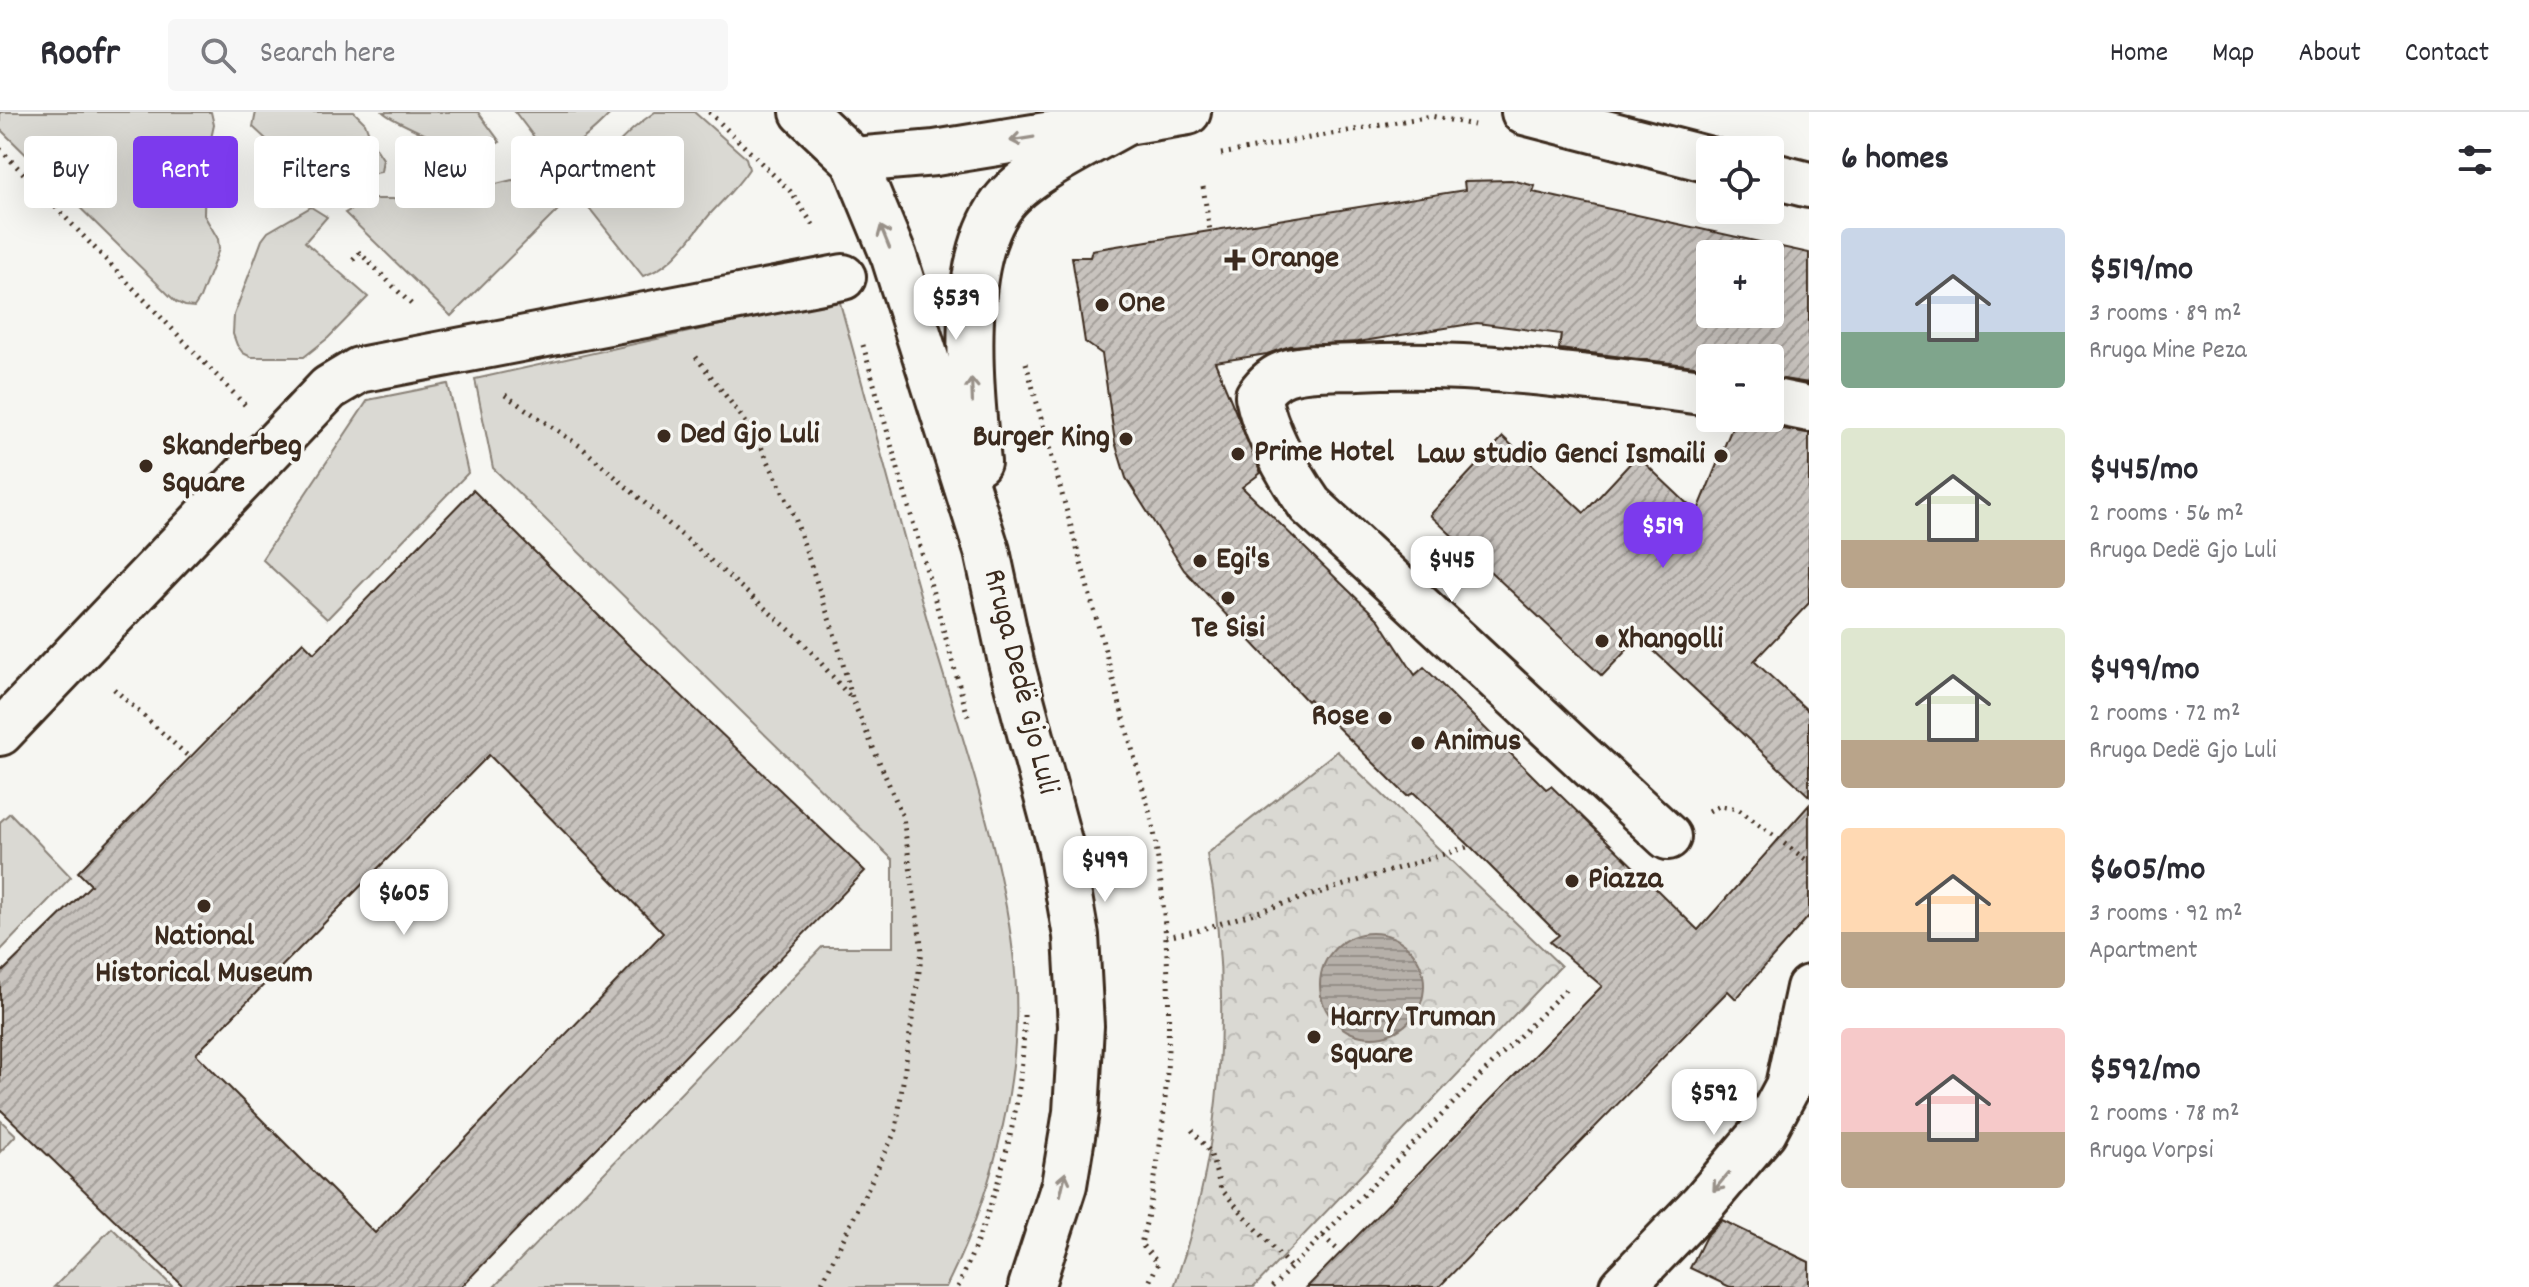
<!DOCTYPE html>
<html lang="en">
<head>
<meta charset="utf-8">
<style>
  body { margin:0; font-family:Dekko,sans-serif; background:#f7f7f7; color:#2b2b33; height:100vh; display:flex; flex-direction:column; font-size:30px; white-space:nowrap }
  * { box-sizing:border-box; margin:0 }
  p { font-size:26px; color:#7c7c81 }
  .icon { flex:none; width:44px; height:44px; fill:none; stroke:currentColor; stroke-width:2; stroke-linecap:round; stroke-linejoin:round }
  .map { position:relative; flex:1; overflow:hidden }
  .details { display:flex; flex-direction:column; background:#fff; width:720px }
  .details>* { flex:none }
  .top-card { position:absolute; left:24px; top:24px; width:760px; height:72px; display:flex; gap:16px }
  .tools { position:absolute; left:1696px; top:24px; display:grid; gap:16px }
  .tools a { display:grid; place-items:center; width:88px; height:88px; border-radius:8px; background:#fff; box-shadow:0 8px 32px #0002; font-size:40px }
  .price { position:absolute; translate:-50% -68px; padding:0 18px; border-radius:16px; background:#fff; color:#222; font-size:26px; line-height:52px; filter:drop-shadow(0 2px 4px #0008) }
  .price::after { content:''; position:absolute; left:50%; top:48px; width:24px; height:18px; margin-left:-12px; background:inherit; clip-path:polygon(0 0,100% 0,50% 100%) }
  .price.selected { background:#7c3aed; color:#fff }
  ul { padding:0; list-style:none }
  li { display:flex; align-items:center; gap:24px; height:200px; padding:0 32px }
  li span { display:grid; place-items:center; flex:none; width:224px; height:160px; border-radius:8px; color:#555 }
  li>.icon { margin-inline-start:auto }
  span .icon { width:96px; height:96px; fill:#fffc; stroke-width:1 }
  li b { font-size:34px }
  h2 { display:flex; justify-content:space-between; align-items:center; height:96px; padding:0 32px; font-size:34px }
  .chip { padding:0 28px; border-radius:8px; background:#fff; box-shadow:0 8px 32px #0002; font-size:28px; line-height:72px }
  .chip.selected { background:#7c3aed; color:#fff }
  header { display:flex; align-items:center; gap:48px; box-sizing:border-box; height:112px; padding:0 40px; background:#fff; border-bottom:2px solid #e1e1e2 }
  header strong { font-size:38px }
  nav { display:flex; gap:44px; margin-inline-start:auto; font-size:28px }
  .search { width:560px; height:72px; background:#f7f7f7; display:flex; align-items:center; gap:20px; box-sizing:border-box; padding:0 28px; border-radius:8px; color:#7c7c81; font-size:30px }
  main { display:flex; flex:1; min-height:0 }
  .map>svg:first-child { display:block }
  .park { fill:url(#park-crowns); stroke:#8a8278; stroke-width:2 }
  .garden { fill:#dad9d3; stroke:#8a8278; stroke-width:2 }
  .water { fill:url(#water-rules); stroke:#857a71; stroke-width:2 }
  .building { fill:url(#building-hatch); stroke:#3b2a1e; stroke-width:2; fill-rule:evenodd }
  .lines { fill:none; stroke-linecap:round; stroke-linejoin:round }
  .street-casing { stroke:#3b2a1e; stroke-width:50 }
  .secondary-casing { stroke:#3b2a1e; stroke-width:50 }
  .path { stroke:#3b2a1e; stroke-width:5; stroke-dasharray:2 6; stroke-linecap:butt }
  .street { stroke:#f6f6f2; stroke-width:44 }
  .secondary { stroke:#f6f6f2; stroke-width:44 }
  .oneway { stroke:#989088 }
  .poi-dot { fill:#3b2a1e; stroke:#f6f6f2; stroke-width:3 }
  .labels { text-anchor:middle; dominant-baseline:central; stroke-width:7; stroke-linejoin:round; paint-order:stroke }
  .poi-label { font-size:32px; font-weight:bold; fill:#3b2a1e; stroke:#f6f6f2; text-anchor:start }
  .street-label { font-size:32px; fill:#3b2a1e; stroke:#f6f6f2 }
</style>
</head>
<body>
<header>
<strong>Roofr</strong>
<div class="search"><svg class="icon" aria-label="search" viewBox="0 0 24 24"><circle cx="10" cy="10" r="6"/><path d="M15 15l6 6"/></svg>Search here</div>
<nav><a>Home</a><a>Map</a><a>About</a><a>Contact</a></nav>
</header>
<main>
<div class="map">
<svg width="1809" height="1175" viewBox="0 0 1809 1175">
  <defs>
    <pattern id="park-crowns" width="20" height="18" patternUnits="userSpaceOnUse" patternTransform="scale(2)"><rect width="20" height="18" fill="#dad9d3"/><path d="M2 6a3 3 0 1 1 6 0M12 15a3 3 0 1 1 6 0" fill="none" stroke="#bcbab5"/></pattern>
    <pattern id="water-rules" width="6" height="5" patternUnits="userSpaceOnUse" patternTransform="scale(2)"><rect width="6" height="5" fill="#b6b0a9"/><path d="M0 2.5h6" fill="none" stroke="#958f89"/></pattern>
    <pattern id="building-hatch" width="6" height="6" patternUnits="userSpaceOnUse" patternTransform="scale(2)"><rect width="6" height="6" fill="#c8c3be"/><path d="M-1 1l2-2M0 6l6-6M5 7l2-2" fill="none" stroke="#a49f9a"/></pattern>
  </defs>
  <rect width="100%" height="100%" fill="#f6f6f2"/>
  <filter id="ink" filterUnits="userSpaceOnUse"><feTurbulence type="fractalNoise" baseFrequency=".0125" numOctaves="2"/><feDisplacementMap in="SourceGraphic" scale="16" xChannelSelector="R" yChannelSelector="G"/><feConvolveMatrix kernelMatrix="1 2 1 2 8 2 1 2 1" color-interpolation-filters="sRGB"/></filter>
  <g filter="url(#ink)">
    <path class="park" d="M1337,639l224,215 -307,321h-80c48,-136 60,-291 33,-433z"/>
    <g class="garden">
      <polygon points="0,0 211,0 214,13 205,53 204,103 218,127 219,137 200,186 194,195 185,194 176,190 0,17"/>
      <polygon points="256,0 354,0 365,11 372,30 383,47 381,60 315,73 253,15"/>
      <path d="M383,0h95l22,30 -25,13c-14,-4 -85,-35 -92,-43z"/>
      <path d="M515,0h97c-18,19 -37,36 -62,46z"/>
      <path d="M655,0h39l52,46 3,11c-11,17 -24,29 -37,43 -22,24 -36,54 -69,64l-60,-76c13,-37 41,-67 72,-88z"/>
      <polygon points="464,66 492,73 512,68 530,71 539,75 558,98 451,204 345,101 370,87 399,87"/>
      <polygon points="311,95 327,105 305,130 368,185 328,226 304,245 251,245 243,241 237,233 233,222 234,203 262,128 268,120"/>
      <path d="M839,187c31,112 61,226 93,338 31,104 68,208 81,316 14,110 -18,236 -67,334h-452l328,-340h71v-87l-400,-392 -18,-89z"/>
      <polygon points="448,272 468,361 327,507 262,447 368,288"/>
      <polygon points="10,701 71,765 0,839 0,710"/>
      <polygon points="0,1008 16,1023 0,1040"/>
      <polygon points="112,1116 173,1175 54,1175"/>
    </g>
    <circle class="water" cx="1372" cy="873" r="52"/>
    <g class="building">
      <path d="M1511,68l24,6 -2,6 276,61v130l-39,-6v-19h-60v10l-151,-19 2,-15 -84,-11 -120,19 -67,4 -23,8 -52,8 46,111 -19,14 137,133 36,55 9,-8 122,122 5,-3 147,144 111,-125v111l-73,83 -8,-8 -289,296h-132l295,-301 -52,-44 9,-7 -89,-89 -56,-53 -7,3 -98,-97 -2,2 -123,-131 -58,-92 -11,-36 -13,-88 -17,-12 -13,-85h18l2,-7 373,-60 -1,-9zM1710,142h60v60h-60z"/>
      <polygon points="1736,306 1752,306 1765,314 1809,321 1809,491 1754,549 1809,600 1809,684 1639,525 1602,564 1430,403 1503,325 1584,401 1637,344 1697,401"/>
      <path d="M473,378l148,148 244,233 -404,416h-277l-184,-178v-135l91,-89 -13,-13 225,-230 11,11zM489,643l174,178 -288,300 -179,-179z"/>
      <polygon points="1722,1108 1809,1150 1809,1175 1730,1175 1690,1156 1706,1124"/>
    </g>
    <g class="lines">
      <g class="street-casing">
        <g id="street">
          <polyline points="1770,289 1809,297"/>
          <polyline points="0,621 329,276 359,258 843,165"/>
          <path d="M1668,725l-358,-332c-22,-32 -44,-70 -52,-109 7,-10 16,-19 28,-23 22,-7 49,-5 72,-6 117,-6 236,11 352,26"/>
          <polyline points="1622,1175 1703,1091 1764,1019 1788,974 1809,876"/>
        </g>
      </g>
      <g class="secondary-casing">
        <g id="secondary">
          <polyline points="803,0 854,48 894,145 987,439 1011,550 1060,733 1076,824 1081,914 1076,1000 1064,1073 1031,1175"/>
          <polyline points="1524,0 1710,48"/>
          <polyline points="854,48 935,41 1188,0"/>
          <polyline points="1770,63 1809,73"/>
          <path d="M978,350c-7,-72 -21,-198 25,-259 23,-31 89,-61 123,-81"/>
        </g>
      </g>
      <g class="path">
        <polyline points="709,0 790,79 816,117"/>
        <polyline points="0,37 245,293"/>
        <polyline points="1221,42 1431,4 1474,13"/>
        <polyline points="1203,75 1210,119"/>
        <polyline points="353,148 360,141 414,195"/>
        <polyline points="863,233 969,608"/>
        <polyline points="696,245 755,322 794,403 837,530 853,589 903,705 922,839 896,1018 820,1175"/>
        <path d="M1026,251l127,462c22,142 23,279 -12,419l17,19 -11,24"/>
        <polyline points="505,283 580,334 800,527 851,586"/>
        <polyline points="114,577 190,646"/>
        <polyline points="1709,699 1719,694 1738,697 1809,750"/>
        <polyline points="1166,825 1196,819 1470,734"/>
        <polyline points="1192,1018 1210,1040 1221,1077 1291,1156"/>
        <polyline points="1323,1124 1341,1141"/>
        <path d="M958,1175c39,-87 67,-179 66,-276"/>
        <polyline points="1272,1175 1569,874"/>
      </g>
      <use href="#street" class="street"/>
      <use href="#secondary" class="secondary"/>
    </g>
    <defs><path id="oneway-shaft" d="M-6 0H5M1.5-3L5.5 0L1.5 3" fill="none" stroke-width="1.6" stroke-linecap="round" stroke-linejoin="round" transform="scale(2)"/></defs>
    <g class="oneway">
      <use href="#oneway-shaft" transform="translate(1022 27) rotate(171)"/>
      <use href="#oneway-shaft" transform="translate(885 125) rotate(-112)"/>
      <use href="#oneway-shaft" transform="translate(972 278) rotate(-92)"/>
      <use href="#oneway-shaft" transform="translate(1721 1070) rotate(130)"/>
      <use href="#oneway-shaft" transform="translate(1063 1072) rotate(-77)"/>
    </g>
  </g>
  <g class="poi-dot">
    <path d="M1231 136h8v8h8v8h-8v8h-8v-8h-8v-8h8z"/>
    <circle cx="1102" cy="193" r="8"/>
    <circle cx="664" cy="324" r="8"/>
    <circle cx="1126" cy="327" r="8"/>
    <circle cx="1238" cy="342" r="8"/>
    <circle cx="1721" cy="344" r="8"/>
    <circle cx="146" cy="354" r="8"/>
    <circle cx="1200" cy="449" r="8"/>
    <circle cx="1228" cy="486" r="8"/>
    <circle cx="1602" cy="529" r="8"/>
    <circle cx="1385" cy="606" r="8"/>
    <circle cx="1418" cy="631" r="8"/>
    <circle cx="1572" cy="769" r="8"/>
    <circle cx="204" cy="794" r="8"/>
    <circle cx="1314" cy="925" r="8"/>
  </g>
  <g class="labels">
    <g class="poi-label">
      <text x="1251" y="148">Orange</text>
      <text x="1118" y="193">One</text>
      <text x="680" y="324">Ded Gjo Luli</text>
      <text x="1110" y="327" text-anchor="end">Burger King</text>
      <text x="162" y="336">Skanderbeg<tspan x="162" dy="37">Square</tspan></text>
      <text x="1254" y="342">Prime Hotel</text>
      <text x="1705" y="344" text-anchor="end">Law studio Genci Ismaili</text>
      <text x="1216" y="449">Egi's</text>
      <text x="1228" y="518" text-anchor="middle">Te Sisi</text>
      <text x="1618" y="529">Xhangolli</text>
      <text x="1369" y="606" text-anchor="end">Rose</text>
      <text x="1434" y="631">Animus</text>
      <text x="1588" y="769">Piazza</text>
      <text x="204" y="826" text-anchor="middle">National<tspan x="204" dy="37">Historical Museum</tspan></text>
      <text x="1330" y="907">Harry Truman<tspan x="1330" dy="37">Square</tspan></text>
    </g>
    <g class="street-label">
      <text transform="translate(1019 570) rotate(76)">Rruga Dedë Gjo Luli</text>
    </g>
  </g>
</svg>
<div class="tools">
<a><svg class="icon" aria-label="locate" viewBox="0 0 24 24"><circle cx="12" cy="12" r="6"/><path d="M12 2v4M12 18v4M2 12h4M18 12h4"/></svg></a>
<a>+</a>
<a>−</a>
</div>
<b class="price" style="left:956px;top:230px">$539</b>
<b class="price selected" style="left:1663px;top:458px">$519</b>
<b class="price" style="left:1452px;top:492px">$445</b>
<b class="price" style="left:1105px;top:792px">$499</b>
<b class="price" style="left:404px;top:825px">$605</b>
<b class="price" style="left:1714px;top:1025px">$592</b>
<div class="top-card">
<a class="chip">Buy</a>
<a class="chip selected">Rent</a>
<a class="chip">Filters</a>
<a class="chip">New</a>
<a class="chip">Apartment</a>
</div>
</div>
<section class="details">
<h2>6 homes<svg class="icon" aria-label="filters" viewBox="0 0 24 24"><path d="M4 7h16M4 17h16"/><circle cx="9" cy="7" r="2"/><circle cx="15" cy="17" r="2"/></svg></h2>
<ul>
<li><span style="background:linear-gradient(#c9d6e8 65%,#7fa58c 0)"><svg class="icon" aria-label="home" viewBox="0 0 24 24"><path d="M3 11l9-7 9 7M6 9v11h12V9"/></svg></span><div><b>$519/mo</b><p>3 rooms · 89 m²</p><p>Rruga Mine Peza</p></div></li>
<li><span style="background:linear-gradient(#dfe7d0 70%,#b9a48a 0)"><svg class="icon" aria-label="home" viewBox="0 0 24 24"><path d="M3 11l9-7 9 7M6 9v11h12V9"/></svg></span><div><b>$445/mo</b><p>2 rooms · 56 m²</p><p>Rruga Dedë Gjo Luli</p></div></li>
<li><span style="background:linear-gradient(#dfe7d0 70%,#b9a48a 0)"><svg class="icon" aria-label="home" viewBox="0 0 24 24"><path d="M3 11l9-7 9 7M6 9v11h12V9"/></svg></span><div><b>$499/mo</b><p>2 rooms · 72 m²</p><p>Rruga Dedë Gjo Luli</p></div></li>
<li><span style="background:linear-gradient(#ffd9b3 65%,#b9a48a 0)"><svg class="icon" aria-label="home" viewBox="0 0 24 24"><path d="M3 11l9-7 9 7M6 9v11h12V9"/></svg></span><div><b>$605/mo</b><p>3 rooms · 92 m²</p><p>Apartment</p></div></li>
<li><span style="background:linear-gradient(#f6c9c9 65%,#b9a48a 0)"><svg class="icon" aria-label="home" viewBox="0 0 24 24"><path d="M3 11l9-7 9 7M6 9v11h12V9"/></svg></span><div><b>$592/mo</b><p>2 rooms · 78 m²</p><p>Rruga Vorpsi</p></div></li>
</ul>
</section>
</main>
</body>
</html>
